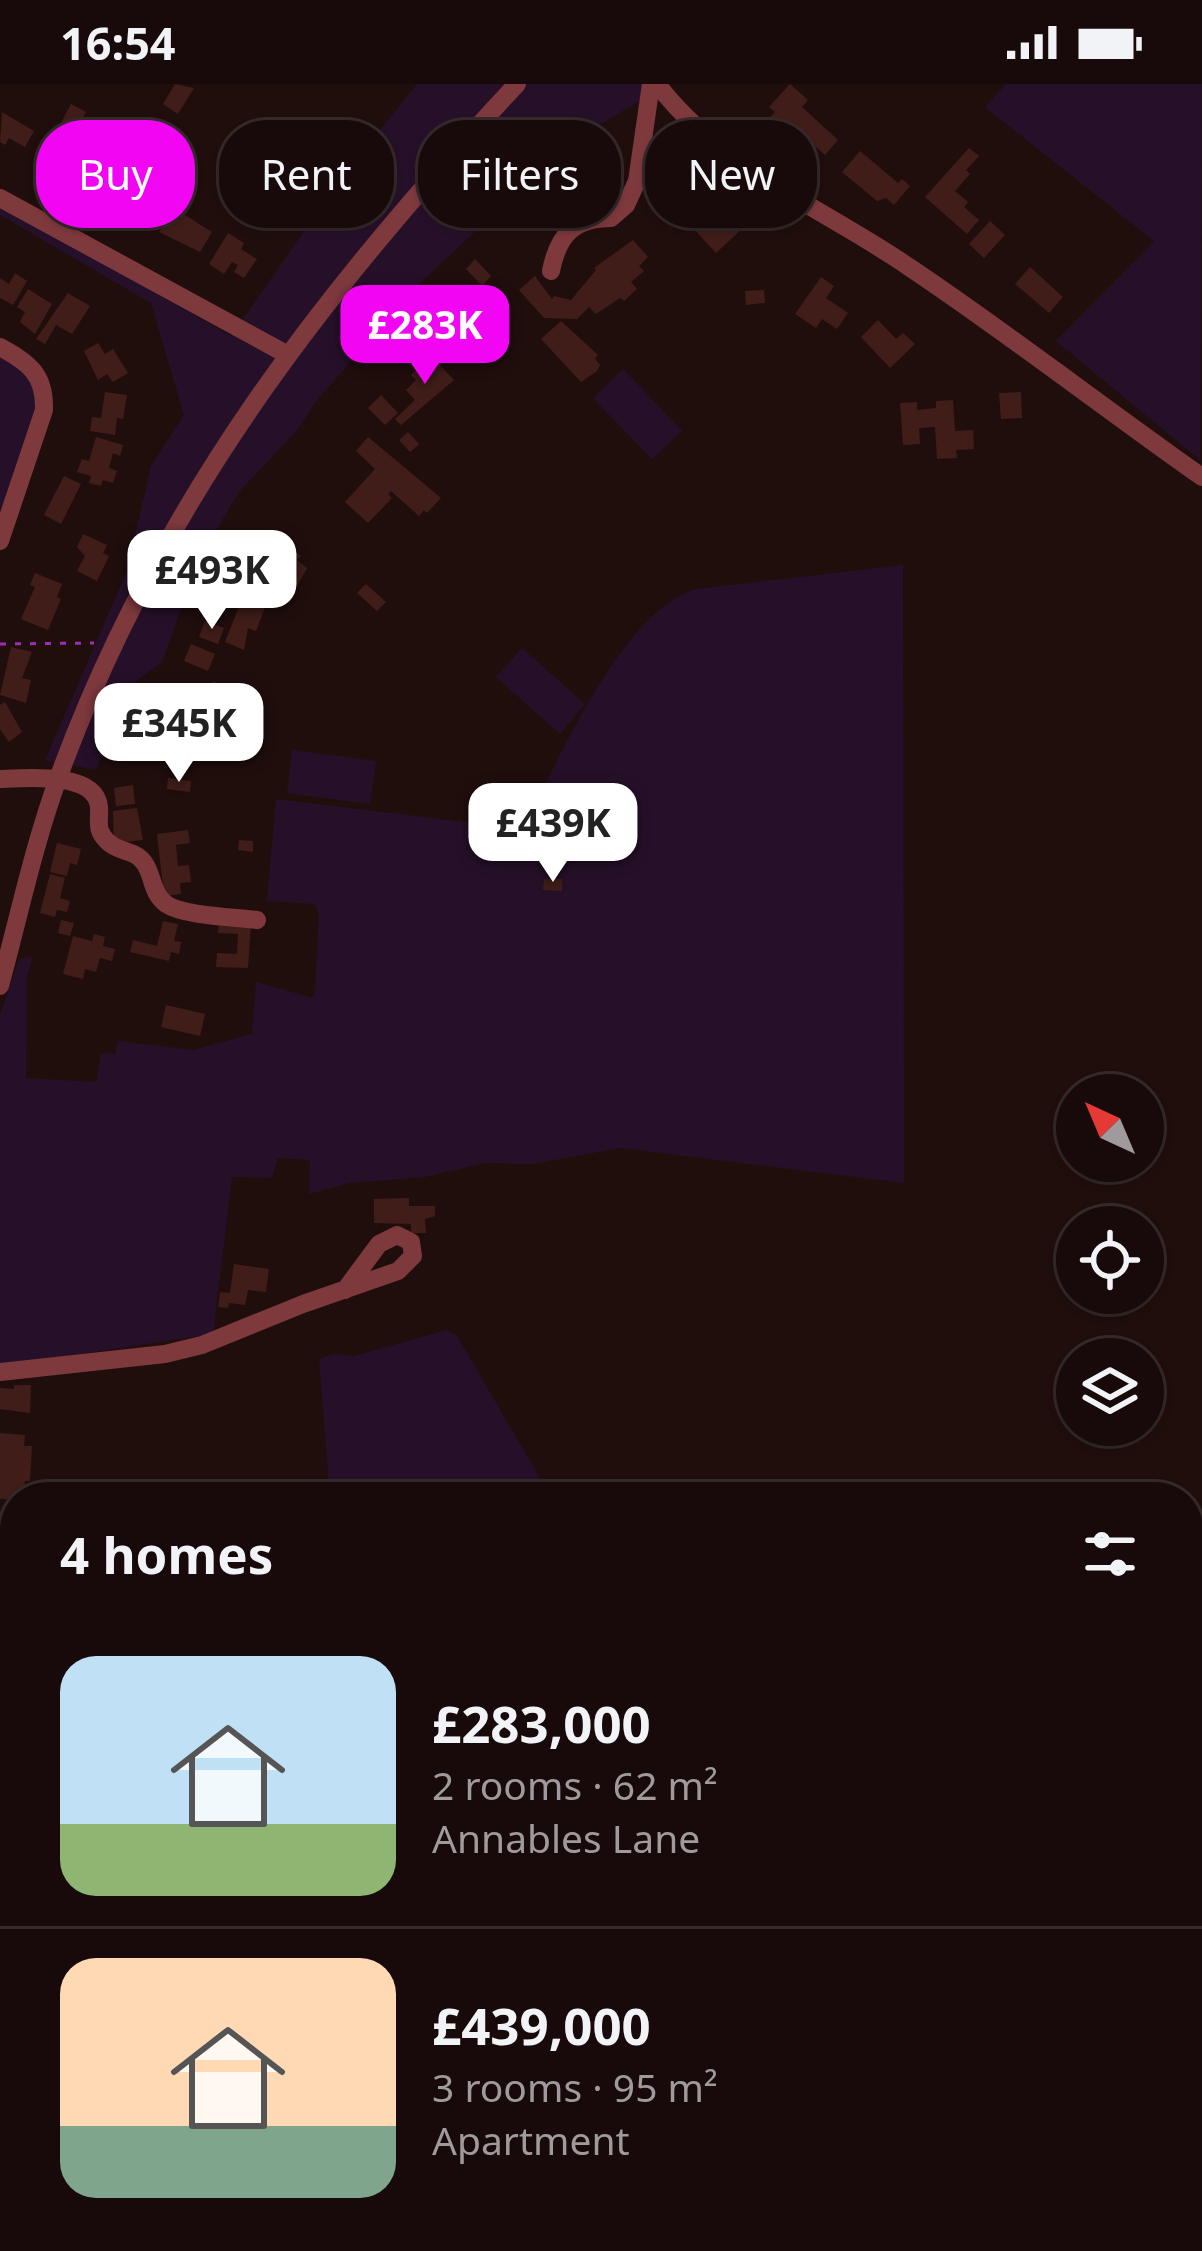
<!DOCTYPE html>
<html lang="en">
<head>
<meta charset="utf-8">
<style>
  body { margin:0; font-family:"Noto Sans",sans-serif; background:#211313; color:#f1f3f6; height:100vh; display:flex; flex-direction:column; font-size:45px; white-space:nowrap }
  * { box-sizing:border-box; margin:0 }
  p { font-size:39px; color:#9f9a9c }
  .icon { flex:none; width:66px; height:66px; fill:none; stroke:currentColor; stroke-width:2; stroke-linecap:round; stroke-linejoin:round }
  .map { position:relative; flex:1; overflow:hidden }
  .side { position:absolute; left:0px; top:1398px; width:1203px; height:771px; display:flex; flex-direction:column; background:#180a0a; border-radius:48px 48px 0 0; box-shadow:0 3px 9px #0004,0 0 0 3px #362b2b }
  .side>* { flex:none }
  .banner { position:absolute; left:36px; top:36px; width:1131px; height:108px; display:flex; gap:24px }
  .needle { width:78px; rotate:316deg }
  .tools { position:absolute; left:1056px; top:990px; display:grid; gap:24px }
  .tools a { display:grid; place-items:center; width:108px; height:108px; border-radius:50%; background:#180a0a; box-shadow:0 3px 9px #0004,0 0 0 3px #362b2b; font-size:60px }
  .price { position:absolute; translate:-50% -102px; padding:0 27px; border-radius:24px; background:#fff; color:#222; font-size:39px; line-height:78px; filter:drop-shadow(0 3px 6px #0008) }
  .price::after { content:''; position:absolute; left:50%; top:72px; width:36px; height:27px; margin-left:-18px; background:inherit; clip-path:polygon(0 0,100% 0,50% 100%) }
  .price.current { background:#f105f2; color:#fff }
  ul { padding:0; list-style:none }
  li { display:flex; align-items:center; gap:36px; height:300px; padding:0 60px }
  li+li { border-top:3px solid #362b2b }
  li span { display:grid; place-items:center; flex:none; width:336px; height:240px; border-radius:36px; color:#555 }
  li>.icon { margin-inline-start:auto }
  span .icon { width:144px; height:144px; fill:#fffc; stroke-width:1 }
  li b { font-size:51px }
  h2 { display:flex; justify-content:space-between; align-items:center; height:144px; padding:0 60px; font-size:51px }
  .pill { padding:0 42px; border-radius:48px; background:#180a0a; box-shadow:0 3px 9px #0004,0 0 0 3px #362b2b; font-size:42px; line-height:108px }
  .pill.current { background:#f105f2; color:#fff }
  .status { display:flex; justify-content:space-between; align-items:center; height:84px; padding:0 60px; background:#180a0a; direction:ltr }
  .status svg { height:33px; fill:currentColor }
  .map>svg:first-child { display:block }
  .green { fill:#261029 }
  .building { fill:#401d19 }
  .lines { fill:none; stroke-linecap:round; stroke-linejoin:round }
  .path { stroke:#9a30af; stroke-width:3; stroke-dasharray:6 9; stroke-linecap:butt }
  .minor { stroke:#7e393d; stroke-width:18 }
</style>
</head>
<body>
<div class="status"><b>16:54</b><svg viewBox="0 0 49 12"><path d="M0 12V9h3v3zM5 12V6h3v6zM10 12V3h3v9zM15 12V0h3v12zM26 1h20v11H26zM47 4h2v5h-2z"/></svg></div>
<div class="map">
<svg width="1202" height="2167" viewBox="0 0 1202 2167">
  <rect width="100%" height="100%" fill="#200e0d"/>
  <g class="green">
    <polygon points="417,0 658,0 641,16 572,57 421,198 318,315 298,345 239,408 199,475 162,578 127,604 96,686 45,676 127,487 151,382 184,331 151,219 0,131 0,120 231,252 340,96"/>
    <polygon points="1006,0 1202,0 1200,376 1056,257 1154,157 985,23"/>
    <polygon points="0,271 26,286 41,315 0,443"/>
    <polygon points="623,285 682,347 652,375 593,314"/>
    <path d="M903,481l1,618 -283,-35 -89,16 -47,-1 -60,14 -76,6 -40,11 1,-34 -32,-2 -6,20 -40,-1 -19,157 -213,32v-351l19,-56 13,-2 -5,21 -1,100 70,4 5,-29 14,1 3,-13 75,9 59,-16 4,-52 57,16 2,-9 4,-77 -5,-8 -47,-3 9,-102 246,30c37,-67 99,-219 175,-240z"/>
    <polygon points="522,564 585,620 560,650 496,593"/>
    <polygon points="292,666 376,677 370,720 287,709"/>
    <polygon points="447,1246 457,1252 551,1413 330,1413 319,1275 334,1270 354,1272"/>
  </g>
  <g class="building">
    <polygon points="175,0 194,4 178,30 163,20"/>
    <polygon points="790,0 808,16 802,23 838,56 825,71 790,40 779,52 765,39 775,28 769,23"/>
    <polygon points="71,20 86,28 75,47 61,39"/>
    <polygon points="2,28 34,47 25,63 9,54 5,61 0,58"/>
    <polygon points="61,63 98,78 83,105 70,98 72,93 49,84"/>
    <polygon points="969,64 979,72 966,86 970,90 955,107 968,118 964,123 979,136 967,150 925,113"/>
    <polygon points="860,67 898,99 902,95 910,102 894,121 886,114 877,117 842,88"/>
    <polygon points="104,80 115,86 100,111 90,105"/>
    <polygon points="571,83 584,103 573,110 571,106 549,124 536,104"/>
    <polygon points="118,89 132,98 130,102 158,120 144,143 103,112"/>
    <polygon points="81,110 94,117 84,135 71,127"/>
    <polygon points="719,115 745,142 716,169 691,142"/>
    <polygon points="178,119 189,125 185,131 212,148 200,168 159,148"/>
    <polygon points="760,122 774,136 764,146 750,132"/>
    <polygon points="990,137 1005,151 984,174 969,160"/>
    <polygon points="228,149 244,159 241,165 257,175 244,194 234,188 238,181 232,178 224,190 209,180"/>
    <polygon points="633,156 648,173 639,182 644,187 631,198 637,205 624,217 620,214 596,230 589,223 577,235 544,234 519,206 535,192 552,215 554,212 571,216 596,186 594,184"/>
    <polygon points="475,175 491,192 482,202 466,185"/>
    <polygon points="1030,183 1063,213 1049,229 1015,200"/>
    <polygon points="15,189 27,197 13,221 0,214 0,194 9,200"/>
    <polygon points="821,193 834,202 826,214 848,229 837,245 822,235 816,244 795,230"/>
    <polygon points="28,205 52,220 35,250 20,238 25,228 17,223"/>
    <polygon points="764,206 765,219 746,221 745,207"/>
    <polygon points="68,209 90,222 72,250 56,241 45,260 36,255"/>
    <polygon points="487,217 509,239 464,277 444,255 460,243 456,238 465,229 470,233"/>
    <polygon points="878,236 896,255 903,249 915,260 890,284 861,253"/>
    <polygon points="561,237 598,271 595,274 600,281 597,287 581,298 541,255"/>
    <polygon points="98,259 105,270 113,265 128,289 113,298 107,290 98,296 84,267"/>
    <polygon points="431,272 454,296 401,341 395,335 415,316 406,306 416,296 411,291"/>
    <polygon points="105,308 127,311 123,335 117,334 115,351 90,347 92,333 101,334"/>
    <polygon points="1021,308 1022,334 1001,335 999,309"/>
    <polygon points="381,311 398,329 385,341 368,324"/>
    <polygon points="953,316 955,347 973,346 974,365 956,366 957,374 937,375 935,343 919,344 920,360 903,361 900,319 917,318 917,326 936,324 936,317"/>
    <polygon points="408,348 419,360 410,368 399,356"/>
    <polygon points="96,353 123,361 120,372 113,369 109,384 117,387 113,399 103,396 101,402 89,399 91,392 77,388 82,375 89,377"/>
    <polygon points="368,353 441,414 427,429 424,426 419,432 391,407 388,410 392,414 368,439 345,418 375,385 356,367"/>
    <polygon points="64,392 81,400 61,440 44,431"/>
    <polygon points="83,450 107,461 103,469 109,472 97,497 77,487 85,472 77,463"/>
    <polygon points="282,456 301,472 297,476 307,484 296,504 284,499 276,509 253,489 264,477 269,481"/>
    <polygon points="35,489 62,500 57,513 61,515 48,546 21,535 35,503 30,501"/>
    <polygon points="366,500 386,518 377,527 357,509"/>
    <polygon points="245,507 268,516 256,547 248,544 244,566 225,558"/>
    <polygon points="205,537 224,544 218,560 199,553"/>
    <polygon points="191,560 215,570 208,587 184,577"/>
    <polygon points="11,563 32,568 22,594 31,596 26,619 0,611"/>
    <polygon points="213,597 240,610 242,616 232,641 200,632"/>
    <polygon points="5,618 22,648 9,658 0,645 0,621"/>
    <polygon points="168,694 191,697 190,708 167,705"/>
    <polygon points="133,701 135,720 116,722 114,704"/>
    <polygon points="137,724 143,756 114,759 113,727"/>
    <polygon points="188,746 190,759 176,761 178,782 189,781 191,798 180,799 181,810 164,812 157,750"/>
    <polygon points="239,756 253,757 253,768 238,766"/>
    <polygon points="57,759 81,765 77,781 70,779 67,792 50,788"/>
    <polygon points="50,790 65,794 60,814 70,817 67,828 57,826 55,833 40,829"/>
    <polygon points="544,795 562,795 562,807 543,806"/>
    <polygon points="61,836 74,839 70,852 58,849"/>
    <polygon points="219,836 251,838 248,884 216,883 217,869 237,870 238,850 218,849"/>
    <polygon points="163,837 178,840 174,857 181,858 179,870 171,868 169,877 130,868 133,856 157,862"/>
    <polygon points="94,850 105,853 103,862 115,865 112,877 100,874 96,888 85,885 83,895 63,890 73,852 92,857"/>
    <polygon points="166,921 205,930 200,952 161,943"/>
    <polygon points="409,1114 409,1122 435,1122 435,1132 425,1135 426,1149 411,1149 411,1140 374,1139 374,1115"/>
    <polygon points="234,1180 269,1185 266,1208 248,1206 245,1221 229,1219 228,1224 218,1223 220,1208 230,1209"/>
    <polygon points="14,1301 31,1301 30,1329 0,1325 0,1304 14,1305"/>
    <polygon points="0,1349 25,1351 24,1362 32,1362 30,1397 25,1397 24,1413 15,1416 0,1415"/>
    <polygon points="0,1447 8,1448 6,1475 0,1475"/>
  </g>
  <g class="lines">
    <polyline class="path" points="0,560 94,559"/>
    <g class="minor">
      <path d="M657,0c66,86 166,124 252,183 100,67 195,141 293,210"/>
      <polyline points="0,114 288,271"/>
      <path d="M551,187c7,-36 23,-53 60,-53l15,-13 11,-24 14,-97"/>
      <path d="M0,263c29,16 45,27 44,63l-44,131"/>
      <path d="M0,695c24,-1 96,-8 99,28 1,15 -4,22 8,34 11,12 29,8 38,23 9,14 6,28 21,40 17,12 69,13 91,16"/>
      <path d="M0,902c19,-70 34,-142 59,-210 99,-271 263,-484 458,-692"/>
      <polyline points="0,1288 165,1270 202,1261 303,1220 398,1187 413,1172 411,1158 397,1151 379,1160 345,1206"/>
      <polyline points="0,1602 15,1599"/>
      <polyline points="0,1745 12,1790 0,1811"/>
      <polyline points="452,2154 464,2167"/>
    </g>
  </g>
</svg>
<div class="tools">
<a><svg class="needle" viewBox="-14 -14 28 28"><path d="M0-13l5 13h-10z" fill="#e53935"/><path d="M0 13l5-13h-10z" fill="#9f9a9c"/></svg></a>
<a><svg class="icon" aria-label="locate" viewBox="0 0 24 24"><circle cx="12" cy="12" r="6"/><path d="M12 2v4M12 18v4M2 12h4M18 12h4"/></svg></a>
<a><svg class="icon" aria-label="layers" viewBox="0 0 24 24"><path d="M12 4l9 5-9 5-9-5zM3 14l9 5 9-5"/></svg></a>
</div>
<b class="price current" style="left:425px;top:303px">£283K</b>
<b class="price" style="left:212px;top:548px">£493K</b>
<b class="price" style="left:179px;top:701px">£345K</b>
<b class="price" style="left:553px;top:801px">£439K</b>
<div class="banner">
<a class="pill current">Buy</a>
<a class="pill">Rent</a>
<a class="pill">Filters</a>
<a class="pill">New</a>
</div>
<section class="side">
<h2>4 homes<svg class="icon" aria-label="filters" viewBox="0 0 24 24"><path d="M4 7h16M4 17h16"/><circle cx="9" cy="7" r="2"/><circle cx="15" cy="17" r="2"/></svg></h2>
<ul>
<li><span style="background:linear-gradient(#bfe0f5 70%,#8fb573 0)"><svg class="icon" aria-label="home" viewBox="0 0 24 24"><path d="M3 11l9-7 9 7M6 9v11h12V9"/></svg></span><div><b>£283,000</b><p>2 rooms · 62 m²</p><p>Annables Lane</p></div></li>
<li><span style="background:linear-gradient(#ffd9b3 70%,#7fa58c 0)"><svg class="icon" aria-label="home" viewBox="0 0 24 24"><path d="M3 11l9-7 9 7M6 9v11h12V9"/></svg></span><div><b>£439,000</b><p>3 rooms · 95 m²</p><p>Apartment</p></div></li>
</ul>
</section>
</div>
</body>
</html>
